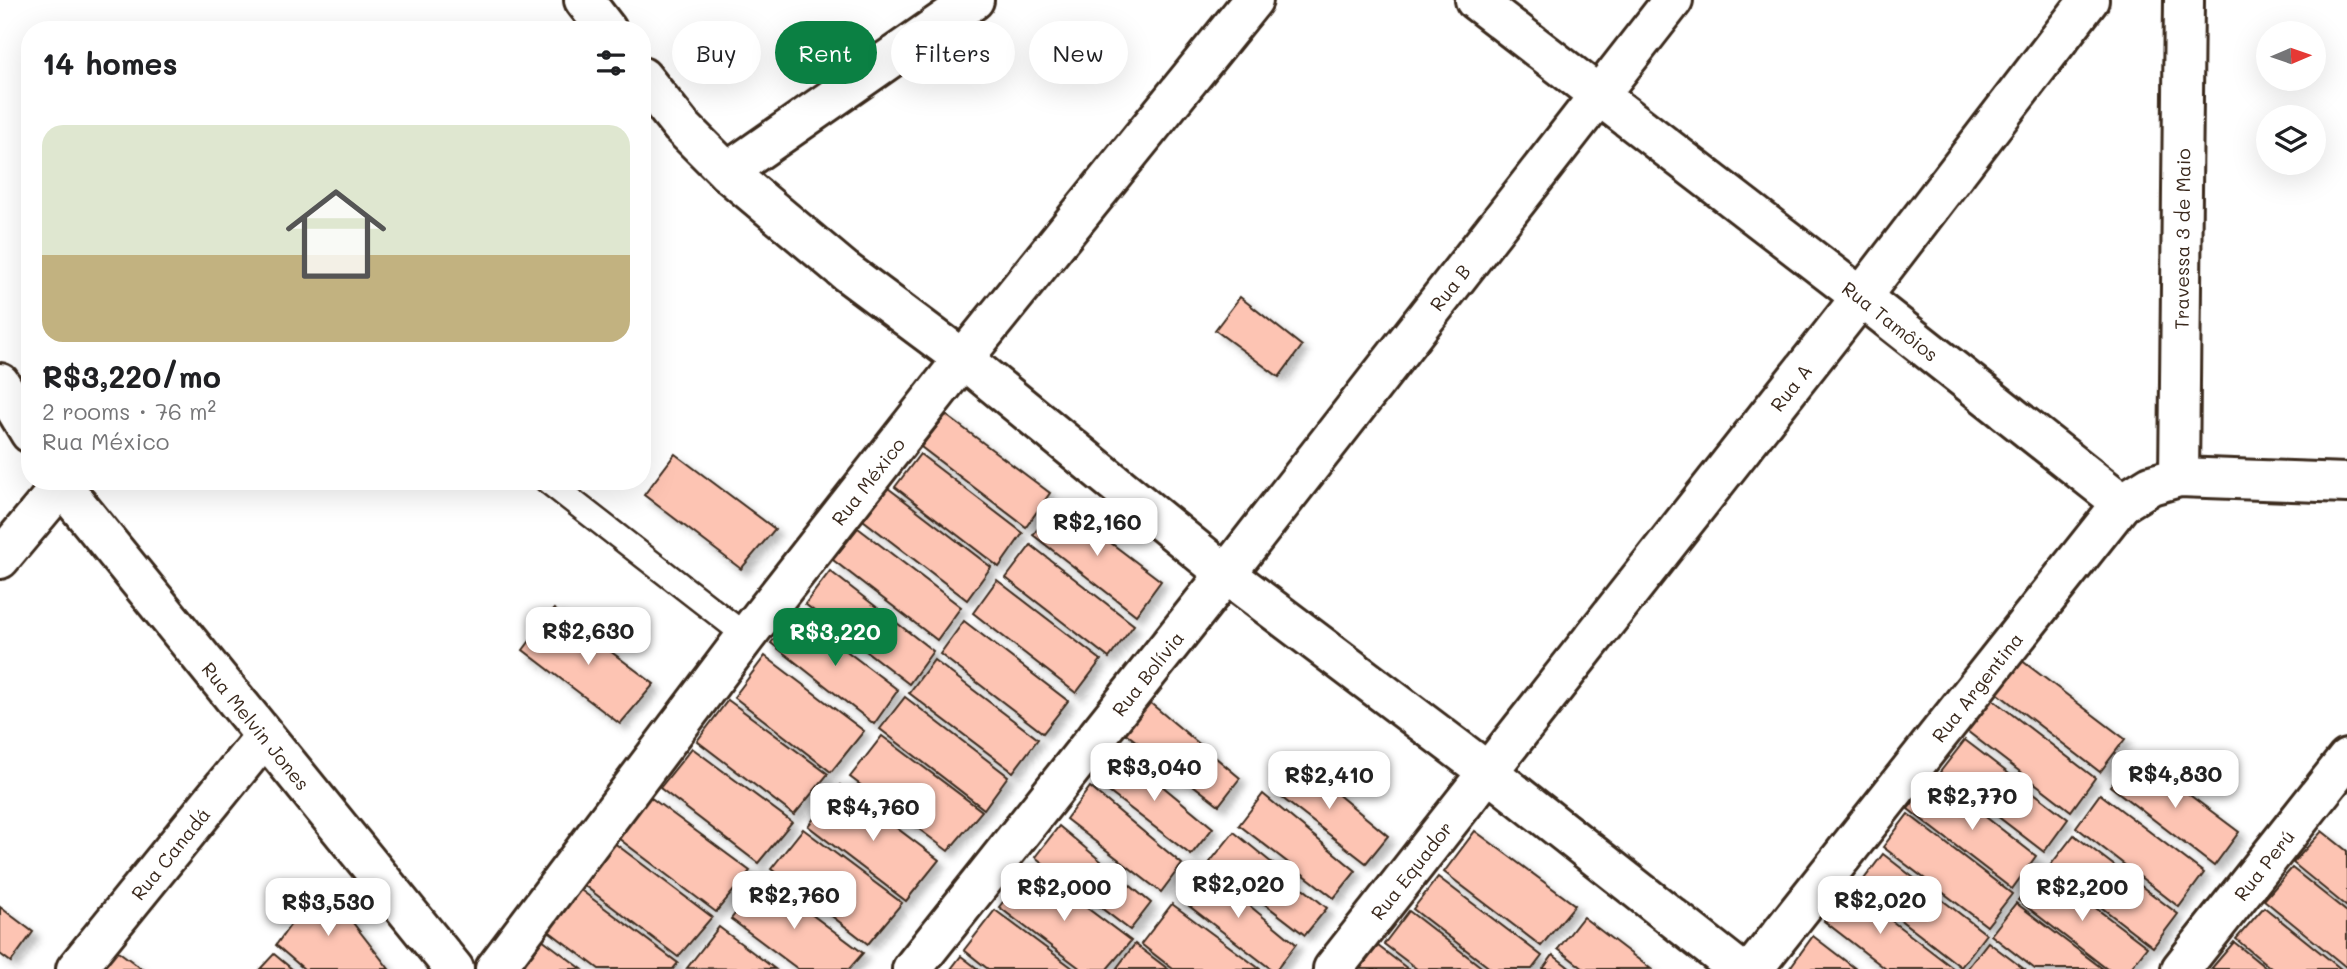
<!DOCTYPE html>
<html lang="en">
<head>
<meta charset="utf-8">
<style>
  body { margin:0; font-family:Mali,sans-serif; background:#f2f2f2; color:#202124; height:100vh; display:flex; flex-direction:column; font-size:26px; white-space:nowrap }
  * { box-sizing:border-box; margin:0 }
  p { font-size:23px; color:#757577 }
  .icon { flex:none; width:38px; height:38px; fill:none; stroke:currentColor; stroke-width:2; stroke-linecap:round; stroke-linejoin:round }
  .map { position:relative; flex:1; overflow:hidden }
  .sheet { position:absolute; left:21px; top:21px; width:630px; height:469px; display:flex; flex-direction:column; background:#fff; border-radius:28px; box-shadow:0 7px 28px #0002 }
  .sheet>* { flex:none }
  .banner { position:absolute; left:672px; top:21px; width:665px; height:63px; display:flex; gap:14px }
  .needle { width:46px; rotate:88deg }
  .fabs { position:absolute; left:2256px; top:21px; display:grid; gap:14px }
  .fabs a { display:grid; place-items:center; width:70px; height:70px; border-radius:50%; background:#fff; box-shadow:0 7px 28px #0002; font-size:35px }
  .price { position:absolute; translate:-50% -60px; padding:0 16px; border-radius:14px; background:#fff; color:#222; font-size:23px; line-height:46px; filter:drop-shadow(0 2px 4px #0008) }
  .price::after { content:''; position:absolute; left:50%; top:42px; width:21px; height:16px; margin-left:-10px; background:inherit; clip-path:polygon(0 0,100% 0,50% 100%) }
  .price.selected { background:#0b8043; color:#fff }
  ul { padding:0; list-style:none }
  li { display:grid; align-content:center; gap:14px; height:371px; padding:0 21px }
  li span { display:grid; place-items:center; height:217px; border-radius:21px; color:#555 }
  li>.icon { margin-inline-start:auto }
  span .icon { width:126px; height:126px; fill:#fffc; stroke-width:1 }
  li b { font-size:30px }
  h2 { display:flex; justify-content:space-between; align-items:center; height:84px; padding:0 21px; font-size:30px }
  .tag { padding:0 24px; border-radius:32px; background:#fff; box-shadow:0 7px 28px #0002; font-size:24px; line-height:63px }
  .tag.selected { background:#0b8043; color:#fff }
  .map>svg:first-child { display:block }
  .building { fill:#fdc4b3; stroke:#3b2a1e; stroke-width:2; filter:url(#shadow) }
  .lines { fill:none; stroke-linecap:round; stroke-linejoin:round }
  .lane-casing { stroke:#3b2a1e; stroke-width:28 }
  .street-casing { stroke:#3b2a1e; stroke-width:44 }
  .lane { stroke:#fff; stroke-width:23 }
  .street { stroke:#fff; stroke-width:38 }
  .labels { text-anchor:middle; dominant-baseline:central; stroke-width:6; stroke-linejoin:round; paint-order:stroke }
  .street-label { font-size:19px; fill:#3b2a1e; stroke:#fff }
</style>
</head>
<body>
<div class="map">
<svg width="2347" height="969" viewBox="0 0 2347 969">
  <defs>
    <filter id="shadow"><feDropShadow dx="6" dy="6" stdDeviation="3.5" flood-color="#0004"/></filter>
  </defs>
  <rect width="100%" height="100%" fill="#fff"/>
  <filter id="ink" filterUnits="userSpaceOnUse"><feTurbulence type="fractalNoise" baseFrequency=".0143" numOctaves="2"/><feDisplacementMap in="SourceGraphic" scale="14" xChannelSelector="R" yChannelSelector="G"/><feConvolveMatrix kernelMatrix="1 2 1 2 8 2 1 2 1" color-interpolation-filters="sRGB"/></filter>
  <g filter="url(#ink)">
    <g class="building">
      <polygon points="1240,297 1302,346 1279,377 1215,330"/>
      <polygon points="946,415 1050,493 1026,527 921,447"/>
      <polygon points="675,454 775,529 741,569 644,495"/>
      <polygon points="920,454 1023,533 999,567 895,487"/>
      <polygon points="888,488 991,567 967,600 863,520"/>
      <polygon points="1057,502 1161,581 1136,615 1033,535"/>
      <polygon points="858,528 961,607 937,640 833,560"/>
      <polygon points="1031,545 1134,625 1109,658 1006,578"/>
      <polygon points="830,571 933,651 909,684 805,604"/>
      <polygon points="997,580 1101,660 1076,693 973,613"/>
      <polygon points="554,609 654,684 620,724 523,650"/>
      <polygon points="795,612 898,690 874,724 771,643"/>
      <polygon points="964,621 1068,701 1043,733 940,654"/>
      <polygon points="765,656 864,731 831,772 734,697"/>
      <polygon points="934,660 1038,739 1013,772 909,693"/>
      <polygon points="2021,660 2125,739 2100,772 1996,692"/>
      <polygon points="905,697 1008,776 984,809 880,729"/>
      <polygon points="1992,699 2095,778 2071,811 1967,731"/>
      <polygon points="728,700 828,774 794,815 697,741"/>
      <polygon points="1148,701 1240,778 1219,805 1124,732"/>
      <polygon points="882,736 982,811 948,851 850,777"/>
      <polygon points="1965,740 2068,819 2044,852 1940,772"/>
      <polygon points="692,748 792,822 758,863 660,788"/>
      <polygon points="1120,751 1213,828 1191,855 1096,782"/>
      <polygon points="2135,754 2239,832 2214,866 2110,786"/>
      <polygon points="1295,759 1388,836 1366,863 1272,790"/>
      <polygon points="1933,776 2036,856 2012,889 1908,809"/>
      <polygon points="840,785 939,860 906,901 808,826"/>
      <polygon points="1090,787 1182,864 1161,892 1066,819"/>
      <polygon points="1263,794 1356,871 1334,898 1239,825"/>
      <polygon points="2100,794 2204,873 2179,907 2076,827"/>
      <polygon points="650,797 750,871 716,912 618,838"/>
      <polygon points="1908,814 2012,894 1987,926 1883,847"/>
      <polygon points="1059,826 1151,903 1130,930 1035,857"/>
      <polygon points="803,829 902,903 868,944 771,869"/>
      <polygon points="1475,831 1575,905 1541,946 1444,872"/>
      <polygon points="2322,831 2347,851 2347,907 2293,863"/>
      <polygon points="1234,832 1327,908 1305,935 1210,862"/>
      <polygon points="2074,835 2178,914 2153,947 2049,867"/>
      <polygon points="613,842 712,917 678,957 581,883"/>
      <polygon points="1883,854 1986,934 1961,967 1858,887"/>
      <polygon points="1031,866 1131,941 1107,969 1081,969 999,907"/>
      <polygon points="1204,868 1296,944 1277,969 1271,969 1180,899"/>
      <polygon points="2043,868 2147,947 2130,969 2107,969 2018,900"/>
      <polygon points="2292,868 2347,912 2347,968 2264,900"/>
      <polygon points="1438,877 1542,956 1532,969 1491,969 1413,909"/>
      <polygon points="763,878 863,953 849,969 798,969 731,919"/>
      <polygon points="321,882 389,969 304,969 276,945"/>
      <polygon points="578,888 678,963 673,969 599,969 546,929"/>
      <polygon points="1849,888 1953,968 1952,969 1886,969 1824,921"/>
      <polygon points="2016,903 2103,969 2035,969 1991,935"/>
      <polygon points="1172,904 1260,969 1173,969 1141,944"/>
      <polygon points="0,907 33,932 11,962 0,954"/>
      <polygon points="2264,907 2341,969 2272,969 2236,939"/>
      <polygon points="995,910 1074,969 988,969 964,950"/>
      <polygon points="1409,911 1484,969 1417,969 1384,944"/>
      <polygon points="1583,917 1651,969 1584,969 1558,949"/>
      <polygon points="719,927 775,969 687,968"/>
      <polygon points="538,936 582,969 512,969"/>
      <polygon points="1813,936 1856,969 1789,969"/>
      <polygon points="1988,942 2024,969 1967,969"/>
      <polygon points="2234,942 2267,969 2211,969"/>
      <polygon points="1135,944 1168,969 1116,969"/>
      <polygon points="1378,946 1408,969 1360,969"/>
      <polygon points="114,948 142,969 99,969"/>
      <polygon points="274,954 292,969 260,969"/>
      <polygon points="1553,955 1571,969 1543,969"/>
      <polygon points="961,956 978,969 951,969"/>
    </g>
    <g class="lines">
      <g class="lane-casing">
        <polyline id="lane" points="547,481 746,636"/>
      </g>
      <g class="street-casing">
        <g id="street">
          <polyline points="584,0 607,30"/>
          <path id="s1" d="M1475,0l386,297 261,206 29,-18 28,-8 168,6"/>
          <polyline points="642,77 681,126 727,172 845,271 963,359 1226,574 1488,772 1738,969"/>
          <polyline points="727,172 974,0"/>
          <polyline points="0,383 30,433"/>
          <path id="s2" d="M2179,477l5,-477"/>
          <path id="s3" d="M58,481l396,488"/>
          <polyline points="0,559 61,486"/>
          <path id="s4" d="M76,969l188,-232"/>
          <path id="s5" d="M495,969l251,-333 217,-277 290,-359"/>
          <path id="s6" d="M912,969l314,-395 447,-574"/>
          <path id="s7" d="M1333,969l528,-672 228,-297"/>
          <path id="s8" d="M1753,969l369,-466"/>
          <path id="s9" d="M2181,969l166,-210"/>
        </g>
      </g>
      <use href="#lane" class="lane"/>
      <use href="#street" class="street"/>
    </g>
  </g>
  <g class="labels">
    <g class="street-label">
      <text stroke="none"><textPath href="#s2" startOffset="238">Travessa 3 de Maio</textPath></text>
      <text stroke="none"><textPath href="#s6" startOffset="868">Rua B</textPath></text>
      <text stroke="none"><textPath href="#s1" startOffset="525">Rua Tamôios</textPath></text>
      <text stroke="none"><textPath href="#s7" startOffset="740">Rua A</textPath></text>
      <text stroke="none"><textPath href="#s5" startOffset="614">Rua México</textPath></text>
      <text stroke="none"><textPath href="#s6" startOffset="378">Rua Bolívia</textPath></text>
      <text stroke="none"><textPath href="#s8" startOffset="360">Rua Argentina</textPath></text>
      <text stroke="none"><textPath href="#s3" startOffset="315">Rua Melvin Jones</textPath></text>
      <text stroke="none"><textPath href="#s4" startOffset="149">Rua Canadá</textPath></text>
      <text stroke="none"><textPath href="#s9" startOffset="133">Rua Perú</textPath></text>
      <text stroke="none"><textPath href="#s7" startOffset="126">Rua Equador</textPath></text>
    </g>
  </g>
</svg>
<div class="fabs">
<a><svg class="needle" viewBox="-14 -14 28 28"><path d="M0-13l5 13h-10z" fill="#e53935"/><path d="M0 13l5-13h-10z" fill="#757577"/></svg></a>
<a><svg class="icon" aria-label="layers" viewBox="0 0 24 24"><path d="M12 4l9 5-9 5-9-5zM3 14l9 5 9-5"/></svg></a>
</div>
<b class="price" style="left:1097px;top:558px">R$2,160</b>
<b class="price" style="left:588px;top:667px">R$2,630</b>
<b class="price selected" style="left:835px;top:668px">R$3,220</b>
<b class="price" style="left:1154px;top:803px">R$3,040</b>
<b class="price" style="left:2175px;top:810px">R$4,830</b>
<b class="price" style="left:1329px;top:811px">R$2,410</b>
<b class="price" style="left:1972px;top:832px">R$2,770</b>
<b class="price" style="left:873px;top:843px">R$4,760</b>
<b class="price" style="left:1238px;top:920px">R$2,020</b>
<b class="price" style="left:1064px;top:923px">R$2,000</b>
<b class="price" style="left:2082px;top:923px">R$2,200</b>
<b class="price" style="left:794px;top:931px">R$2,760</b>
<b class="price" style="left:1880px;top:936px">R$2,020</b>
<b class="price" style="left:328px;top:938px">R$3,530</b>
<div class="banner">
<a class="tag">Buy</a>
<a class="tag selected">Rent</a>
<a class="tag">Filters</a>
<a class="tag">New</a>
</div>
<section class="sheet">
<h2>14 homes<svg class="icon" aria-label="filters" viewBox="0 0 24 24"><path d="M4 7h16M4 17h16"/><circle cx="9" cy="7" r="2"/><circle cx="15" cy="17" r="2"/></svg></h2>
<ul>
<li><span style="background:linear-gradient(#dfe7d0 60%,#c2b280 0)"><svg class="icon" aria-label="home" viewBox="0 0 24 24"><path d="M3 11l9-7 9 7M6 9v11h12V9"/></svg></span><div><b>R$3,220/mo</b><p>2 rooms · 76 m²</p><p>Rua México</p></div></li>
</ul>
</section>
</div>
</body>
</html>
